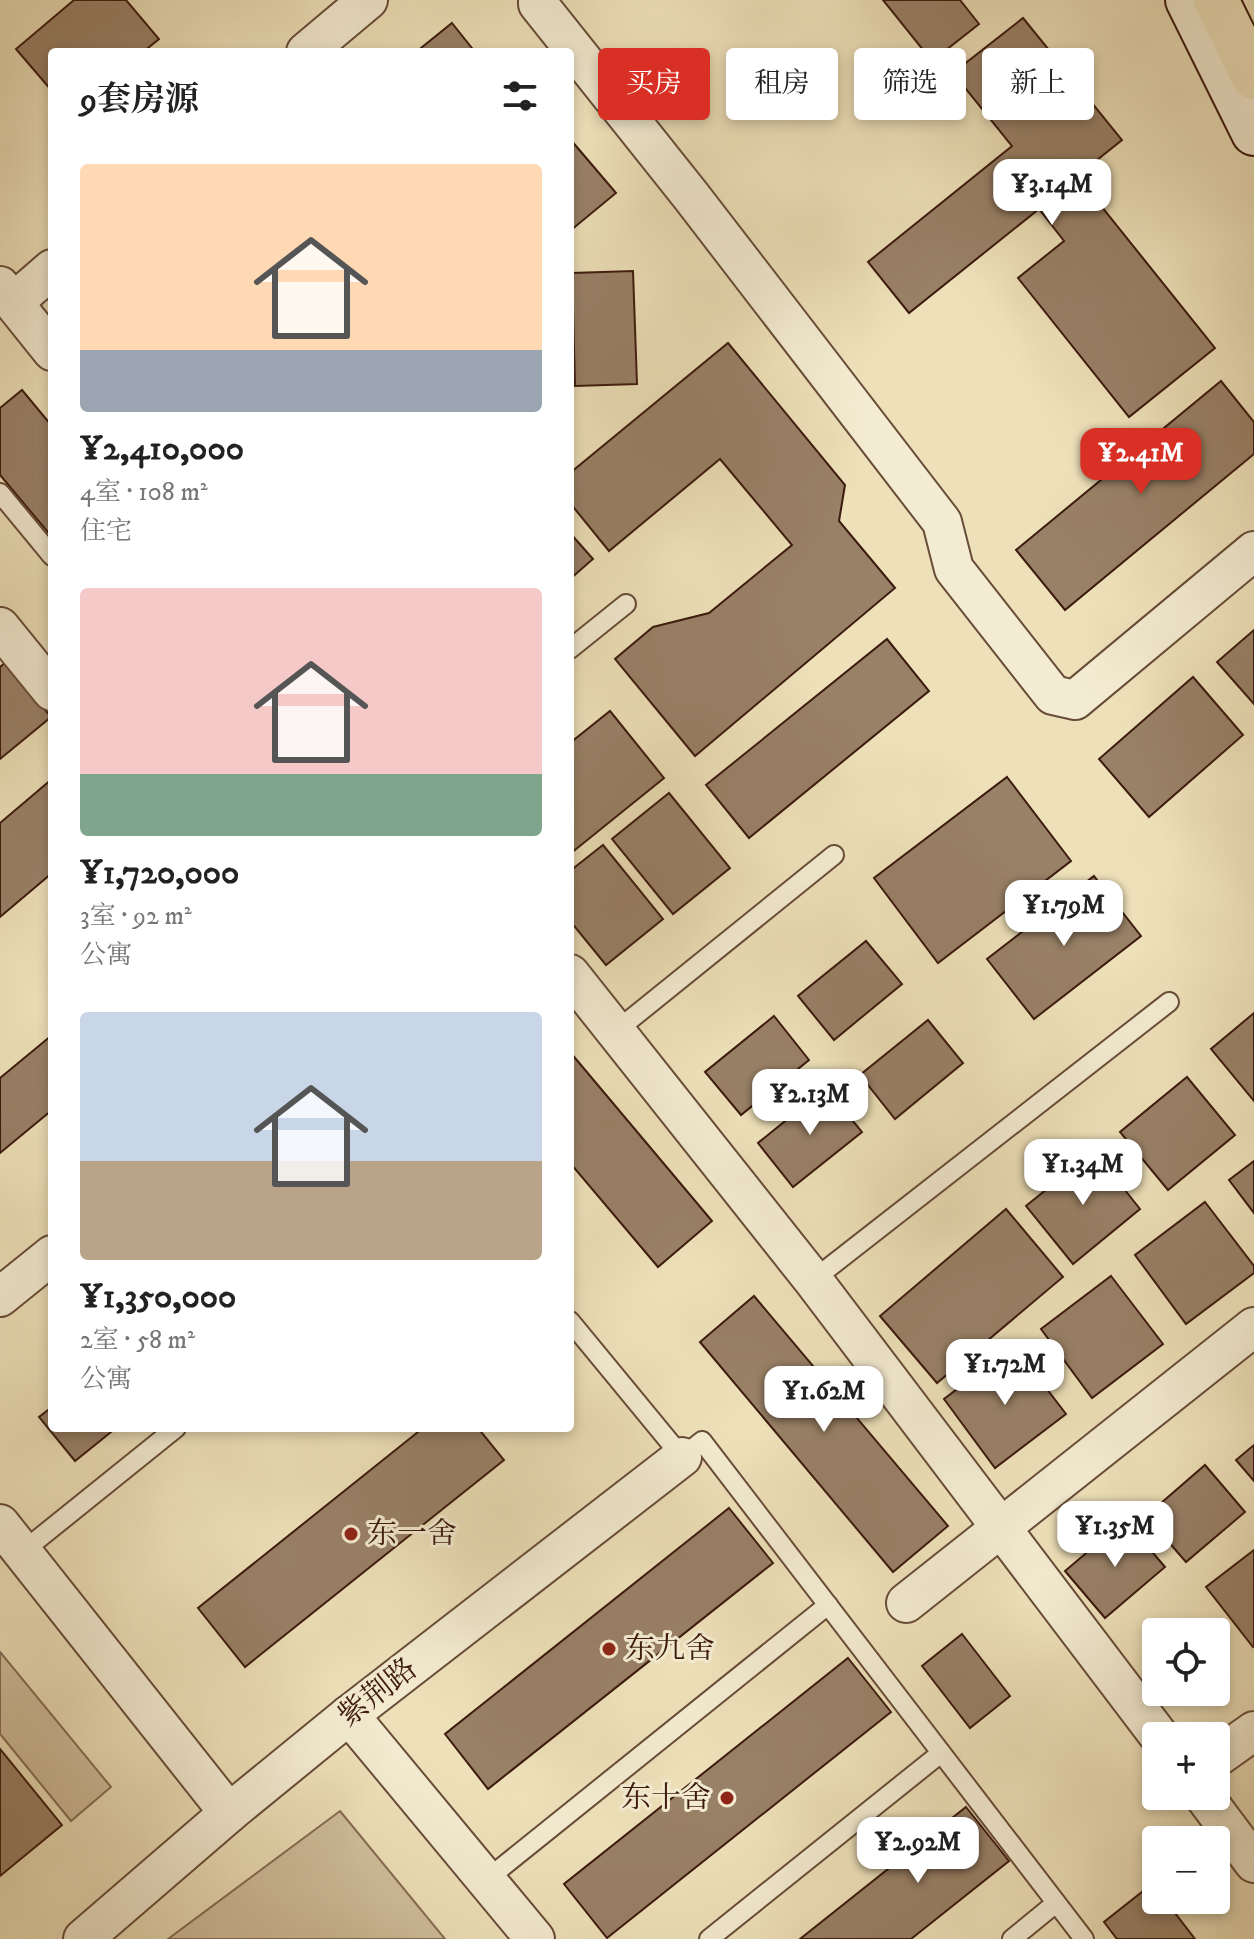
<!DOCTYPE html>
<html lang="zh">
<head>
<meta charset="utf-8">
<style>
  body { margin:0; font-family:"IM FELL DW Pica","Noto Serif SC",serif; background:#f6f6f6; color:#222; height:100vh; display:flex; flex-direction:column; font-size:30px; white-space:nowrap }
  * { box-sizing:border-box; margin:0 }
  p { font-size:26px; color:#767676 }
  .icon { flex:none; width:44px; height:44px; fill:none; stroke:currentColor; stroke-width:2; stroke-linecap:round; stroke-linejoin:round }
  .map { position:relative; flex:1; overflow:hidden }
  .side { position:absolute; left:48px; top:48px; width:526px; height:1384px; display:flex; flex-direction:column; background:#fff; border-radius:8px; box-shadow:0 4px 12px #0003 }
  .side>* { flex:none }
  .top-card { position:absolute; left:598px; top:48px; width:536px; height:72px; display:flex; gap:16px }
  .fabs { position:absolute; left:1142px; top:1618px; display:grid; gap:16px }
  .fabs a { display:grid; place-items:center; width:88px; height:88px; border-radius:8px; background:#fff; box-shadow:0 4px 12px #0003; font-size:40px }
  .price { position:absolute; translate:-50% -68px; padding:0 18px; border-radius:16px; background:#fff; color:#222; font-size:26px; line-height:52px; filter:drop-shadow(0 2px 4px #0008) }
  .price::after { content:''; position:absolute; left:50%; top:48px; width:24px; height:18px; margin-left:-12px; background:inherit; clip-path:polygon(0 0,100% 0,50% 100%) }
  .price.on { background:#d93025; color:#fff }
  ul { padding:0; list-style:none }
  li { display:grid; align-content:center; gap:16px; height:424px; padding:0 32px }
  li span { display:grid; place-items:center; height:248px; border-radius:8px; color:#555 }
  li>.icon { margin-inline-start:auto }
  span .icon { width:144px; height:144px; fill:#fffc; stroke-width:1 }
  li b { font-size:34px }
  h2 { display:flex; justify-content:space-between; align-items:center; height:96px; padding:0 32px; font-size:34px }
  .pill { padding:0 28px; border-radius:8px; background:#fff; box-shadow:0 4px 12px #0003; font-size:28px; line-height:72px }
  .pill.on { background:#d93025; color:#fff }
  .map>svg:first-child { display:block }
  .green { fill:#d0bf9d; stroke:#866c55; stroke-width:2 }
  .building { fill:#998167; stroke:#3c1a0d; stroke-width:2 }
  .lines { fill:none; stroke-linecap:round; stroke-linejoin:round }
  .lane-casing { stroke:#684c38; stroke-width:22 }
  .street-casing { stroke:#684c38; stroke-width:42 }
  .secondary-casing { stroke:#3c1a0d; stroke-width:48 }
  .highway-casing { stroke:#3c1a0d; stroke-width:48 }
  .lane { stroke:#f4ecd2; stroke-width:18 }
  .street { stroke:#f4ecd2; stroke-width:38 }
  .secondary { stroke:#f4ecd2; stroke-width:44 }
  .highway { stroke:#eee1ba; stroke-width:44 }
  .poi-dot { fill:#8f2418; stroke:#f4ecd2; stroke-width:3 }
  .labels { text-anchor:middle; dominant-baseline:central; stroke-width:6; stroke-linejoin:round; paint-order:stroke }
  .poi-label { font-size:30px; fill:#3c1a0d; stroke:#f4ecd2; text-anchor:start }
  .street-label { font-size:30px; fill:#3c1a0d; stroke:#f4ecd2 }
</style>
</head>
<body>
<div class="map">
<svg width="1254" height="1939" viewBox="0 0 1254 1939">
  <rect width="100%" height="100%" fill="#eee1ba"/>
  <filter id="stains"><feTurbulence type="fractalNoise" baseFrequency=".0025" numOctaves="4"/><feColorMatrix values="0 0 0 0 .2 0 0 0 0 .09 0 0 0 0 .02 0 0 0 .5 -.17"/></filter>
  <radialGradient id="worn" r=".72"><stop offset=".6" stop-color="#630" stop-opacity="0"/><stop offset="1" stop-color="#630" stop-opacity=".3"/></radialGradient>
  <g class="green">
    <polygon points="0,1652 111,1787 71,1821 0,1734"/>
    <polygon points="340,1811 445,1939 168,1939"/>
  </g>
  <g class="building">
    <polygon points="74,0 126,0 159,39 143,52 52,52 52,91 16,49"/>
    <polygon points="883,0 960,0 979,24 932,61"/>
    <polygon points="1023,18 1122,140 1077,176 1215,348 1129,417 1018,278 1064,241 1039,209 909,313 868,262 1012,146 953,73"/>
    <polygon points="452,23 475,52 416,52"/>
    <polygon points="570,139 616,193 570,231"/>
    <polygon points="633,271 637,384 575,386 572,273"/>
    <polygon points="728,343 845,485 839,521 895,588 695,756 615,659 653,627 709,613 792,545 720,459 609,551 570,503 570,473"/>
    <polygon points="1221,381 1254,422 1254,454 1065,610 1016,550"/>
    <polygon points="22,390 52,426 52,537 0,475 0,408"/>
    <polygon points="570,533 593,559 570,579"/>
    <polygon points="1254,630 1254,704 1217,662"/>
    <polygon points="887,639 929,691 749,838 706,785"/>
    <polygon points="6,662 51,717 0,759 0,667"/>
    <polygon points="1193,677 1243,735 1149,817 1099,759"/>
    <polygon points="610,711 664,778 570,854 570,743"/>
    <polygon points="1007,777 1071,861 938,963 874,878"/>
    <polygon points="52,779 52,873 0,917 0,823"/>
    <polygon points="669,793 730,868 673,914 612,839"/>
    <polygon points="603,845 663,919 606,965 570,921 570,871"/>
    <polygon points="1094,876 1141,936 1034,1019 987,959"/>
    <polygon points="866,941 902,984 834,1040 798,996"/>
    <polygon points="1254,1013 1254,1101 1211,1049"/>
    <polygon points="774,1016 809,1060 741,1115 705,1072"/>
    <polygon points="928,1020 963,1063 895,1119 860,1075"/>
    <polygon points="52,1035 52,1110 0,1153 0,1078"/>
    <polygon points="570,1052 712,1221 658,1267 570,1163"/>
    <polygon points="1187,1077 1235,1135 1168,1190 1120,1132"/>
    <polygon points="826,1088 862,1132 793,1187 758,1143"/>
    <polygon points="1094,1151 1140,1209 1073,1264 1026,1206"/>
    <polygon points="1254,1161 1254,1213 1229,1180"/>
    <polygon points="1205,1202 1254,1266 1254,1273 1186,1324 1135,1255"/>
    <polygon points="1006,1209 1063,1277 937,1383 880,1316"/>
    <polygon points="1111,1276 1163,1344 1092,1398 1041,1329"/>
    <polygon points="754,1296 948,1526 893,1572 700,1342"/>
    <polygon points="1014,1346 1066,1414 995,1468 944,1399"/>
    <polygon points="52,1407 52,1428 116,1428 75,1461 39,1417"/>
    <polygon points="423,1428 478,1428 504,1460 245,1667 198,1608"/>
    <polygon points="1254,1445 1254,1481 1236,1460"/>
    <polygon points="1205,1465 1245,1512 1186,1562 1146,1516"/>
    <polygon points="729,1508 773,1563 488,1789 445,1734"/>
    <polygon points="1125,1520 1165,1567 1105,1618 1065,1571"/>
    <polygon points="1254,1550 1254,1646 1253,1647 1206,1587"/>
    <polygon points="962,1634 1010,1696 970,1728 922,1666"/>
    <polygon points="848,1658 891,1712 607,1938 564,1884"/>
    <polygon points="0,1749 62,1825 0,1876"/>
    <polygon points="966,1807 1009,1861 911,1939 800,1939"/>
    <polygon points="1152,1884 1156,1889 1156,1900 1165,1900 1195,1939 1117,1939 1104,1922"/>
  </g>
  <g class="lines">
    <g class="lane-casing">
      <g id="lane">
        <polyline points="0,493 52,556"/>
        <polyline points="570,649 626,604"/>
        <polyline points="616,1031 834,855"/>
        <polyline points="813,1280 1169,1002"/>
        <polyline points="570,1321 682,1457 702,1441 1084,1939"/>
        <polyline points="22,1552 176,1428"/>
        <polyline points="486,1880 828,1605"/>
        <polyline points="709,1939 941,1753"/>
        <polyline points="1012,1939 1056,1903"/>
      </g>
    </g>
    <g class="street-casing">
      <g id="street">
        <polyline points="538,0 538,4 691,196 942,522 954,569 1053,695 1075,700 1254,551"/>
        <polyline points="306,52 368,0"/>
        <polyline points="0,286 52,351"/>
        <polyline points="14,302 52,269"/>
        <polyline points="0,627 52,691"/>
        <polyline points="570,974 813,1280 1159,1736"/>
        <polyline points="0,1297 52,1255"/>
        <polyline points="0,1524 229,1813"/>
        <polyline points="906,1603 1254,1327"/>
        <polyline points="349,1715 535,1939"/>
        <polyline points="1216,1758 1254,1731"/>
        <polyline points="1204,1796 1254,1863"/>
        <polyline points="83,1939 229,1813 349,1715 682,1457"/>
      </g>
    </g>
    <g class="secondary-casing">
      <polyline id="secondary" points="1188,0 1254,133"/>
    </g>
    <g class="highway-casing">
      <polyline id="highway" points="1216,0 1254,77"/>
    </g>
    <use href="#lane" class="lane"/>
    <use href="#street" class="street"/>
    <use href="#secondary" class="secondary"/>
    <use href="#highway" class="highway"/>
  </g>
  <g class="poi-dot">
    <circle cx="351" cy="1534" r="8"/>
    <circle cx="609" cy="1649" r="8"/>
    <circle cx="727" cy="1798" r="8"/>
  </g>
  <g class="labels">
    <g class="poi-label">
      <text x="367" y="1534">东一舍</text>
      <text x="625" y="1649">东九舍</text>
      <text x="711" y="1798" text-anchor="end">东十舍</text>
    </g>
    <g class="street-label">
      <text transform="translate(378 1693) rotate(-38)">紫荆路</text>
    </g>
  </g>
  <rect width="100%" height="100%" filter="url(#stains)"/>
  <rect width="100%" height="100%" fill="url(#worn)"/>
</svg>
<div class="fabs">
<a><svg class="icon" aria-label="locate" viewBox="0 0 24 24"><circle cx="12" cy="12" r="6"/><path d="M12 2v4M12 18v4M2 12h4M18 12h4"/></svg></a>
<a>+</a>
<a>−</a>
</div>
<b class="price" style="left:1052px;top:227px">¥3.14M</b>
<b class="price on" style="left:1141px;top:496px">¥2.41M</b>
<b class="price" style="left:1064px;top:948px">¥1.79M</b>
<b class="price" style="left:810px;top:1137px">¥2.13M</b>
<b class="price" style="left:1083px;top:1207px">¥1.34M</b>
<b class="price" style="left:1005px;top:1407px">¥1.72M</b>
<b class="price" style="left:824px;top:1434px">¥1.62M</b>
<b class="price" style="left:1115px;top:1569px">¥1.35M</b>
<b class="price" style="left:918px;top:1885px">¥2.92M</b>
<div class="top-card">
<a class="pill on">买房</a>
<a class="pill">租房</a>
<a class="pill">筛选</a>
<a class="pill">新上</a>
</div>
<section class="side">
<h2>9套房源<svg class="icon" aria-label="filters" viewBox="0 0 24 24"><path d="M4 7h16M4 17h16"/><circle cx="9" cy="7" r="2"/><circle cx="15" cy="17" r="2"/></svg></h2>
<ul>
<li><span style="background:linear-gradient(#ffd9b3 75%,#9aa5b1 0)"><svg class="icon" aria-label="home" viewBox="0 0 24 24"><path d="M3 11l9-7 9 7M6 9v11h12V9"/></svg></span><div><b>¥2,410,000</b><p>4室 · 108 m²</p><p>住宅</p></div></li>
<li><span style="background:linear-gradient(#f6c9c9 75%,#7fa58c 0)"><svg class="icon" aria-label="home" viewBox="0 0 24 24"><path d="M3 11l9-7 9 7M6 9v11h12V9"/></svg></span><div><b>¥1,720,000</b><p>3室 · 92 m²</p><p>公寓</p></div></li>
<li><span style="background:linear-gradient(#c9d6e8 60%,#b9a48a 0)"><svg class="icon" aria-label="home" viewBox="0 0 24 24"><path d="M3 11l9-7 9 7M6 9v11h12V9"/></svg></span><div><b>¥1,350,000</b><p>2室 · 58 m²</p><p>公寓</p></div></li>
</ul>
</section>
</div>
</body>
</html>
